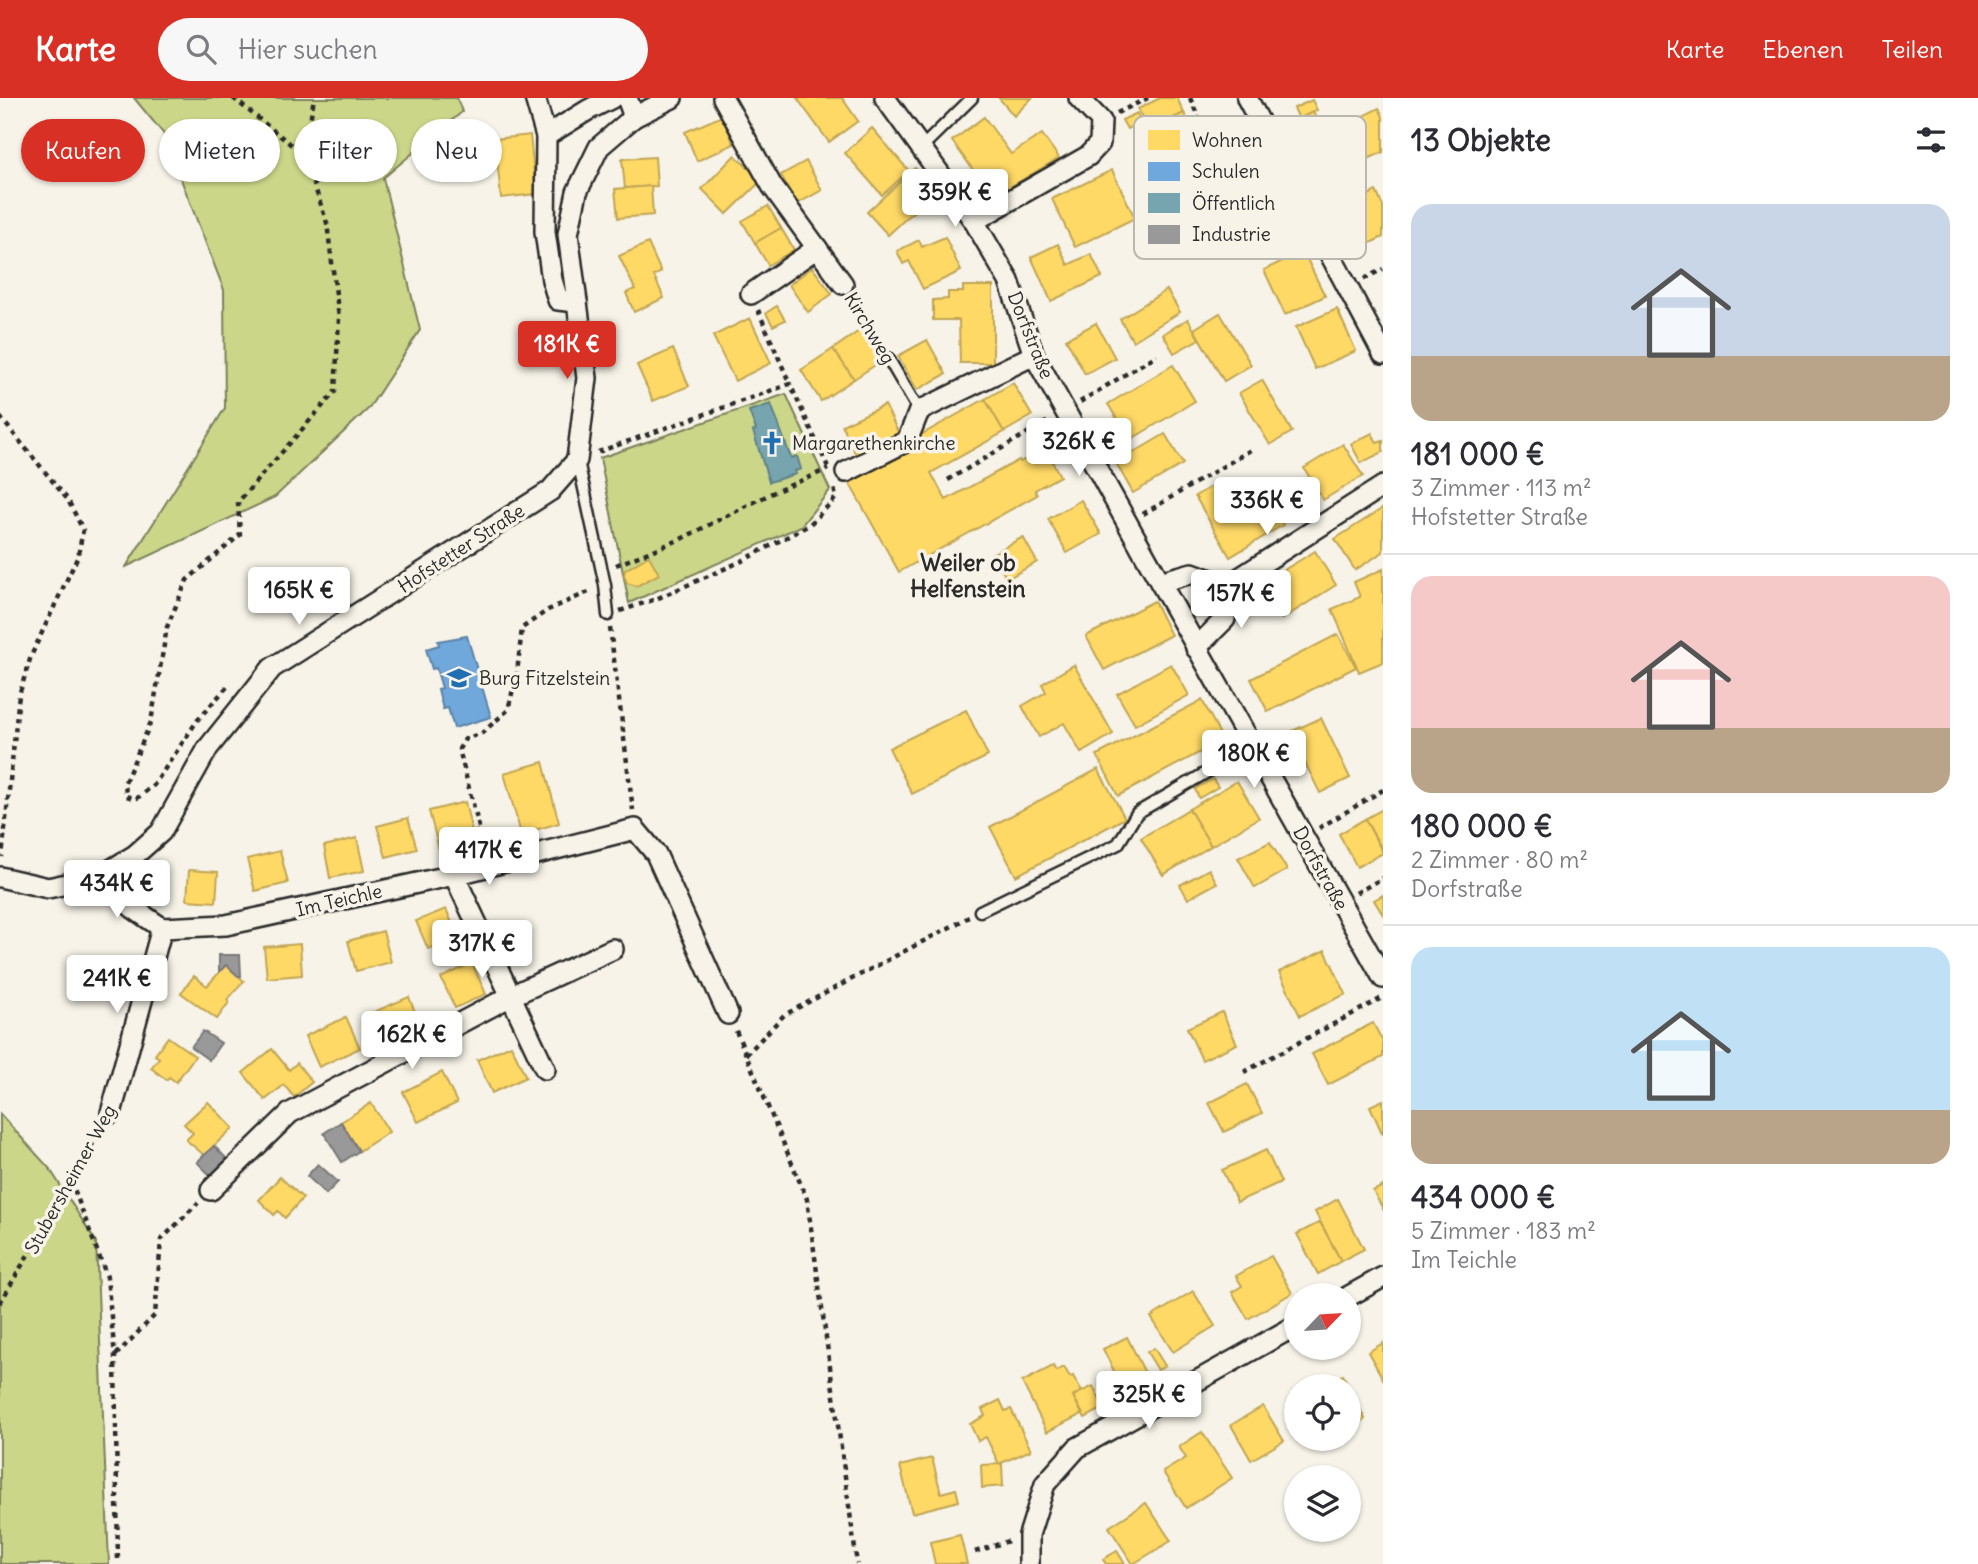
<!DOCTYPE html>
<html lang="de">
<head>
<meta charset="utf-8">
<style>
  body { margin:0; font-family:Delius,sans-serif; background:#f7f7f7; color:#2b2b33; height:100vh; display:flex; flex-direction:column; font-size:26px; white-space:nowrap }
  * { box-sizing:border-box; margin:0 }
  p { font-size:23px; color:#7c7c81 }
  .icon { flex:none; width:38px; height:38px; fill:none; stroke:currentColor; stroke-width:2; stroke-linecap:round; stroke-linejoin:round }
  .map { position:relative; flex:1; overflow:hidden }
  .drawer { display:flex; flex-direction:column; background:#fff; width:595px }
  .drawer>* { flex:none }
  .guide { position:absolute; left:21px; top:21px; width:665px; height:63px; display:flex; gap:14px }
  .needle { width:46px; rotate:65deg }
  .buttons { position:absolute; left:1284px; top:1185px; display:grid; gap:14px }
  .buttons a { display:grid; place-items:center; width:77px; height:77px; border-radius:50%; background:#fff; box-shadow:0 2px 5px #0004; font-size:35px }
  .price { position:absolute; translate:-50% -60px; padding:0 16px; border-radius:7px; background:#fff; color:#222; font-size:23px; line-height:46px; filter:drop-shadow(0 2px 4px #0008) }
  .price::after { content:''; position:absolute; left:50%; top:42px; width:21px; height:16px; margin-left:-10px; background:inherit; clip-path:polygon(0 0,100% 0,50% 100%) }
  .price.selected { background:#d93025; color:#fff }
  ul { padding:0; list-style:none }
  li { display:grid; align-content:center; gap:14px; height:371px; padding:0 28px }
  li+li { border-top:2px solid #e1e1e2 }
  li span { display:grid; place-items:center; height:217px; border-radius:21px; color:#555 }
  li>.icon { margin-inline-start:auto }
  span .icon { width:126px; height:126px; fill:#fffc; stroke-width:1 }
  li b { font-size:30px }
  h2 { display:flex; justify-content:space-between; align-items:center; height:84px; padding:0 28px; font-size:30px }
  .pill { padding:0 24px; border-radius:32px; background:#fff; box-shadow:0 2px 5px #0004; font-size:24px; line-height:63px }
  .pill.selected { background:#d93025; color:#fff }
  header { display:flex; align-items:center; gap:42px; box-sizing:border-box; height:98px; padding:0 35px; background:#d93025; color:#fff }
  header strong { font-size:33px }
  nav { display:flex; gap:38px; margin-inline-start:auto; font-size:24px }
  .search { width:490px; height:63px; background:#f7f7f7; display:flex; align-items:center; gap:18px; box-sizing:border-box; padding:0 24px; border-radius:38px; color:#7c7c81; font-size:26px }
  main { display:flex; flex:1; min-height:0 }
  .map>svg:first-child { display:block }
  .green { fill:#cbd689; stroke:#7b805a; stroke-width:2 }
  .homes { fill:#ffd966; stroke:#bfa554; stroke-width:2 }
  .schools { fill:#6fa8dc; stroke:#5b82a7; stroke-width:2 }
  .public { fill:#76a5af; stroke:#608087; stroke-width:2 }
  .industry { fill:#999; stroke:#787878; stroke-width:2 }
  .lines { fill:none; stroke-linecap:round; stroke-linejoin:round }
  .lane-casing { stroke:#2b2b2b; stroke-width:15 }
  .street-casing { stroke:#2b2b2b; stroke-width:24 }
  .path { stroke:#2b2b2b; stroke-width:4.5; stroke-dasharray:5 5; stroke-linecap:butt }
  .lane { stroke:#f7f3e8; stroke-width:10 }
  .street { stroke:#f7f3e8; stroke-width:19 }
  .labels { text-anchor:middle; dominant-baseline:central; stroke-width:7; stroke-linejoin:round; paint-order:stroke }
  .street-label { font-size:19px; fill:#2b2b2b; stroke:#f7f3e8 }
  .poi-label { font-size:19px; fill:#2b2b2b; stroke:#f7f3e8; text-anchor:start }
  .quarter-label { font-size:23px; font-weight:bold; fill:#2b2b2b; stroke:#f7f3e8 }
  .key { fill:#f7f3e8; stroke:#bab7af; stroke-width:2 }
  .key-label { font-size:19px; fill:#2b2b2b }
</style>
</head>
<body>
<header>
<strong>Karte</strong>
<div class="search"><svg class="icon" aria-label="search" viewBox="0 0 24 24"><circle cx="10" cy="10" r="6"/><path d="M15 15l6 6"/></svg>Hier suchen</div>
<nav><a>Karte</a><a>Ebenen</a><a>Teilen</a></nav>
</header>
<main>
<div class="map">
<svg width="1383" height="1466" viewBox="0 0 1383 1466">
  <rect width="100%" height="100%" fill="#f7f3e8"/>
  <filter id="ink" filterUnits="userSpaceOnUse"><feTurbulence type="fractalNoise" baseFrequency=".0143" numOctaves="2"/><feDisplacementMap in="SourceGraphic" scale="14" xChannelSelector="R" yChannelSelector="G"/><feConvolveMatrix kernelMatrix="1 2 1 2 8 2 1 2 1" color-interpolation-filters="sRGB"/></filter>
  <g filter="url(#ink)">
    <g class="green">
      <polygon points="134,0 457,0 462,14 383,80 420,232 369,310 275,399 126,469 225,310 224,192 163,35"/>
      <polygon points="786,296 830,392 801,428 629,505 600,360"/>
      <polygon points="0,1016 50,1071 96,1144 109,1466 0,1466"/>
    </g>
    <g class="homes">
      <polygon points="797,0 842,0 858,23 829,44"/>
      <polygon points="999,0 1032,0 1014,18"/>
      <polygon points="1160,0 1177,0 1184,15 1148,32 1138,11"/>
      <polygon points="1312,2 1317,12 1299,21 1294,10"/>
      <polygon points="1379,10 1383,19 1383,54 1353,68 1335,32"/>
      <polygon points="1313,14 1321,32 1303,41 1294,23"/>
      <polygon points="1137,15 1141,24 1127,31 1122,22"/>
      <polygon points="1184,15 1194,35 1158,53 1148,32"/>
      <polygon points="722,18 734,46 697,63 685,34"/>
      <polygon points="984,19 1011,56 1042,36 1059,60 993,99 952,43"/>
      <polygon points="872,30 909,73 882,97 845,55"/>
      <polygon points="530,37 536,96 501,100 495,41"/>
      <polygon points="735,57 761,83 727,116 702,91"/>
      <polygon points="655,59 657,88 625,90 622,61"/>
      <polygon points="806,63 822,92 797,106 781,77"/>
      <polygon points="915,70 936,93 888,137 867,114"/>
      <polygon points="1112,72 1135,120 1075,149 1052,101"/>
      <polygon points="651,88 653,117 618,120 615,91"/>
      <polygon points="1376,93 1383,108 1383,139 1364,148 1345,109"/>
      <polygon points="768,108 781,130 755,145 742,123"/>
      <polygon points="781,130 794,152 768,167 755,145"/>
      <polygon points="945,139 961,173 923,191 909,163 903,166 897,153 919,142 922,149"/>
      <polygon points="648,145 661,174 654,178 664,200 634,214 626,195 635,191 619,158"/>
      <polygon points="1058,146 1068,167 1091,156 1102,179 1051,203 1031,159"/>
      <polygon points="1303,153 1325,198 1285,217 1264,172"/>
      <polygon points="812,169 832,196 808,214 789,187"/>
      <polygon points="963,188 993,188 993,265 960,265 959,222 933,222 933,202 948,201 948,194 963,194"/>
      <polygon points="1167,192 1180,214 1133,243 1120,221"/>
      <polygon points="777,208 785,222 773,228 766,215"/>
      <polygon points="1337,211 1356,253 1315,271 1296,229"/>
      <polygon points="1220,215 1251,267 1224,283 1194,231"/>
      <polygon points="750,220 771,265 735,283 713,238"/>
      <polygon points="1188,221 1199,241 1174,255 1163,236"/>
      <polygon points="1096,225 1115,260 1085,276 1066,241"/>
      <polygon points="865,229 886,260 854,281 833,251"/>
      <polygon points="927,242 946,276 917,292 898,258"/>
      <polygon points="673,251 689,288 653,303 637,267"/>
      <polygon points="833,251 854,281 821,303 801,272"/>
      <polygon points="1173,267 1195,303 1130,342 1108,306"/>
      <polygon points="1262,282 1292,334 1270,347 1239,295"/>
      <polygon points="1013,285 1032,318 1004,334 985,301"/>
      <polygon points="985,301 1004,334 931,375 946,402 1019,362 1020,364 1045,350 1060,378 1035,392 1037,397 899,474 846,379"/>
      <polygon points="885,307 901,340 858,361 842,327"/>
      <polygon points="1372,335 1377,345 1383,343 1383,354 1361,365 1351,346"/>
      <polygon points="1165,336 1183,366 1133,395 1116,365"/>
      <polygon points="1343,346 1363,378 1323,402 1304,370"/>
      <polygon points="1224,381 1244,415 1267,401 1283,427 1230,459 1195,398"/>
      <polygon points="1081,402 1101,436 1067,455 1048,421"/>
      <polygon points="1383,410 1383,454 1355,472 1335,441"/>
      <polygon points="1023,439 1037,464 1007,481 992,456"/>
      <polygon points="1315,453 1336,487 1282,521 1261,486"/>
      <polygon points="649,458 659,476 637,488 627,485 624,477 625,472"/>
      <polygon points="1383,471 1383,564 1359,574 1332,511 1360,499 1354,484"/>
      <polygon points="1154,503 1171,537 1104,572 1086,538"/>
      <polygon points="1338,536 1356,569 1268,614 1251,581"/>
      <polygon points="1171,566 1189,597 1135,627 1117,596"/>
      <polygon points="1074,567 1113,636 1081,655 1064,625 1039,639 1022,608 1046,594 1042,586"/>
      <polygon points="1202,602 1223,642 1118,698 1097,657"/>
      <polygon points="966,612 988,658 912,696 889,650"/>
      <polygon points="1321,620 1350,680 1320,695 1290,634"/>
      <polygon points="543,664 559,725 521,736 504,675"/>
      <polygon points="1098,671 1125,720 1016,778 990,729"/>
      <polygon points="1213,681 1218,689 1199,700 1195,691"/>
      <polygon points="1237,683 1259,720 1211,748 1189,711"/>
      <polygon points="465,704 472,734 477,732 484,759 461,765 456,747 439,751 429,713"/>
      <polygon points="1189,711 1211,748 1163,777 1141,740"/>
      <polygon points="1383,711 1383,753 1365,721"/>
      <polygon points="408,720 417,751 386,759 377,728"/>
      <polygon points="1365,721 1383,755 1357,769 1339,736"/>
      <polygon points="357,740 364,773 330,780 324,748"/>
      <polygon points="1270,744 1287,772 1255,790 1238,760"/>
      <polygon points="280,753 288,785 255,793 247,761"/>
      <polygon points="1209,771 1217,785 1188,801 1180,787"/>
      <polygon points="189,772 218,774 216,804 187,802"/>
      <polygon points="1383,797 1383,817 1374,802"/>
      <polygon points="446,811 458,839 428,851 416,823"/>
      <polygon points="383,833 391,864 356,873 348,843"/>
      <polygon points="300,846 302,877 267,880 264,849"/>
      <polygon points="1325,852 1346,896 1300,918 1279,874"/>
      <polygon points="472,865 486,896 455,910 441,880"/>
      <polygon points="226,867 244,883 227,902 229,904 217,921 181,895 194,878 207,888"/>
      <polygon points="409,899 420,927 381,943 369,916"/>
      <polygon points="1222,914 1237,946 1202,962 1187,930"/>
      <polygon points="346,919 360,950 319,969 305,938"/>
      <polygon points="1373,925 1383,944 1383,959 1328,987 1312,956"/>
      <polygon points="168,939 195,958 176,984 169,979 167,982 151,970 159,960 155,957"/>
      <polygon points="511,947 526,979 492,995 477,962"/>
      <polygon points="272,951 289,972 297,965 312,984 294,999 284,987 265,1002 243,975"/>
      <polygon points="442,974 457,1005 418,1024 403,994"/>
      <polygon points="1247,986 1262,1015 1224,1034 1209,1005"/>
      <polygon points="1383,1002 1383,1035 1382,1035 1370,1008"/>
      <polygon points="208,1004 233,1030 204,1057 186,1042 193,1035 184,1026"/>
      <polygon points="371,1005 389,1034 359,1053 341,1024"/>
      <polygon points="1266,1052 1281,1084 1237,1104 1222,1072"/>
      <polygon points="280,1079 303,1100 285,1120 278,1113 274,1117 259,1102"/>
      <polygon points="1383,1088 1383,1111 1373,1093"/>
      <polygon points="1338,1101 1364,1151 1341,1163 1315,1114"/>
      <polygon points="1320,1124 1341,1163 1318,1176 1297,1136"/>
      <polygon points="1271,1158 1292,1195 1248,1221 1232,1194 1242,1188 1236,1178"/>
      <polygon points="1193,1193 1215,1228 1173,1254 1151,1219"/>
      <polygon points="1127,1239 1147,1279 1111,1296 1104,1281 1115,1275 1103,1251"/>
      <polygon points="1383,1245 1383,1281 1368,1254"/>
      <polygon points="1154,1250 1165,1268 1158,1272 1147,1254"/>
      <polygon points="1053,1268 1056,1273 1064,1269 1070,1279 1073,1278 1082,1294 1073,1298 1082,1316 1047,1334 1022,1284"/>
      <polygon points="1343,1277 1348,1288 1320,1288"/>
      <polygon points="1093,1288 1104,1310 1085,1320 1073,1298"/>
      <polygon points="1349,1290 1365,1321 1349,1329"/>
      <polygon points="1000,1302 1005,1313 1011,1311 1031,1352 999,1366 986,1339 978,1343 970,1326 985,1318 982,1311"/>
      <polygon points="1263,1308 1284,1343 1251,1362 1231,1327"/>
      <polygon points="1202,1334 1232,1380 1186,1410 1163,1374 1186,1360 1179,1349"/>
      <polygon points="932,1360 941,1395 956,1391 959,1403 912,1415 900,1368"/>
      <polygon points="1002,1366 1003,1388 982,1390 981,1367"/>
      <polygon points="1146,1405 1171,1443 1133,1466 1109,1429"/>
      <polygon points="960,1437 967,1466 935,1466 930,1444"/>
      <polygon points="1117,1453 1125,1466 1106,1466 1103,1461"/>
    </g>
    <polygon class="schools" points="467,538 491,619 454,630 448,610 443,611 438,591 442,590 436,570 432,571 426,551 439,547 438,543"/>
    <polygon class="public" points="771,306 791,360 797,358 801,371 795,373 796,376 769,384 753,333 756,332 749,313"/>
    <g class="industry">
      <polygon points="219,857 240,857 241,878 238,878 226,867 219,874"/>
      <polygon points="203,933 221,945 209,962 191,949"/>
      <polygon points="341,1024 359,1053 342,1064 324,1035"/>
      <polygon points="214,1048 230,1064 214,1081 197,1064"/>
      <polygon points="318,1066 338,1084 326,1096 307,1078"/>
    </g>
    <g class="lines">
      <g class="lane-casing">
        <g id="lane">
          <polyline points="921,50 972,0"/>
          <polyline points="888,260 919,313"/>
          <polyline points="578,363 605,487 608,517"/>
          <polyline points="980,813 1118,746 1137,715 1252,648"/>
        </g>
      </g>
      <g class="street-casing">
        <g id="street">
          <polyline points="535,0 546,38 545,134 552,182 558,202 577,204"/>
          <polyline points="627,0 634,19"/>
          <polyline points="723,0 772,88 843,186"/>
          <polyline points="885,0 974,123 1009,183 1034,257 1160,484 1383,880"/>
          <polyline points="1247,0 1383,256"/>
          <polyline points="546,38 588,12 612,0"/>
          <polyline points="974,123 1088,58 1100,45 1101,23 1079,0"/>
          <polyline points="751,196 817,150"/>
          <polyline points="846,374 907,343 919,313 1034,257"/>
          <polyline points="1160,484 1192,475 1227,488 1383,388"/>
          <polyline points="1196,550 1225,521 1227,488"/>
          <polyline points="454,777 545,971"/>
          <polyline points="0,779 48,790 99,779 135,757 161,734 208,650 272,570 550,393 577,362 587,280 568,136 577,94 599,49 634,19 672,0"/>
          <polyline points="99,779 133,810 162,830 226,827 454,777 635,731 656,756 728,916"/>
          <polyline points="111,1015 162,830"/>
          <polyline points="211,1092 290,1015 511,898 613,851"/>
          <polyline points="1349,1198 1383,1179"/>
          <polyline points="1029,1466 1029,1437 1045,1386 1077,1350 1297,1227"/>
        </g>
      </g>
      <g class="path">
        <polyline points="233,0 304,57 314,0"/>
        <polyline points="1190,0 1210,46"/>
        <polyline points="1117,15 1148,0"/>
        <polyline points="1364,181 1383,171"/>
        <polyline points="853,201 881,247"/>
        <polyline points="758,212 790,286"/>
        <polyline points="1080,304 1157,257"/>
        <polyline points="0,319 68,402 83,432 78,458 31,558 19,597 2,759"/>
        <polyline points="598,354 790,286 828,369"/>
        <polyline points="948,382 1048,323"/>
        <polyline points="1143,416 1254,350"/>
        <polyline points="616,467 679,442 770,396 828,371"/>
        <polyline points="620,513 656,501 742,463 809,427 836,400 834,389"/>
        <polyline points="610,530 633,712"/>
        <polyline points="227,589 199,620 154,687 136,701 126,698 125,684 151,624 167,529 187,482 240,437 238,404 335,294 339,220 327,125 304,57"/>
        <polyline points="1319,730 1383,692"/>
        <polyline points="484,749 459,651 465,641 482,635 508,612 517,575 522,530 548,512 591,493"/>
        <polyline points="1356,795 1383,780"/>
        <polyline points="736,933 807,1101 857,1466"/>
        <polyline points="746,957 784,917 969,819"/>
        <polyline points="1244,974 1382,900"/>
        <polyline points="71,1083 107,1179 115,1258 118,1466"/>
        <polyline points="0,1205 102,1030"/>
        <polyline points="116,1257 155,1217 161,1142 198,1105"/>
        <polyline points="975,1454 1008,1443"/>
      </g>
      <use href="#lane" class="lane"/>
      <use href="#street" class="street"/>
    </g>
  </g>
  <defs>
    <g id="church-bare" transform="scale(1.89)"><path d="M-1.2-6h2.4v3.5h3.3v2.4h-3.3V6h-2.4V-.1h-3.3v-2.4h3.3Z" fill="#1f6fb2" stroke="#f7f3e8" stroke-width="2.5" paint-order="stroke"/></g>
    <g id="school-bare" transform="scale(1.89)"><path d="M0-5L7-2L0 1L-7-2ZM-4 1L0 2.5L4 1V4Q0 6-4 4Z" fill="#1f6fb2" stroke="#f7f3e8" stroke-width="2.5" paint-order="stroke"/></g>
  </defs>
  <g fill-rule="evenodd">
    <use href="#church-bare" x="772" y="345"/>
    <use href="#school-bare" x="459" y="580"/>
  </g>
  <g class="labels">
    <g class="street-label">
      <text transform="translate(870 230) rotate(59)">Kirchweg</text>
      <text transform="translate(1031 237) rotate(68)">Dorfstraße</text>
      <text transform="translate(461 450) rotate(-33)">Hofstetter Straße</text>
      <text transform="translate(1321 770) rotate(61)">Dorfstraße</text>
      <text transform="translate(339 802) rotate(-13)">Im Teichle</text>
      <text transform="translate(70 1081) rotate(-61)">Stubersheimer Weg</text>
    </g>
    <g class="poi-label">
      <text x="792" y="345">Margarethenkirche</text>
      <text x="479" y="580">Burg Fitzelstein</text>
    </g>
    <g class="quarter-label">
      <text x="968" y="464">Weiler ob<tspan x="968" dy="26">Helfenstein</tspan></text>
    </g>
  </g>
  <rect x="1134" y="18" width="232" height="143" rx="10" class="key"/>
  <rect x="1148" y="32" width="32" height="20" fill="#ffd966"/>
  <rect x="1148" y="64" width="32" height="19" fill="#6fa8dc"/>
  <rect x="1148" y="95" width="32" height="20" fill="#76a5af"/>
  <rect x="1148" y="127" width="32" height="19" fill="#999"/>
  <g class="key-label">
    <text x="1192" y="49">Wohnen</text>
    <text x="1192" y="80">Schulen</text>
    <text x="1192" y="112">Öffentlich</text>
    <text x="1192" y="143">Industrie</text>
  </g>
</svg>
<div class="buttons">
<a><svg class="needle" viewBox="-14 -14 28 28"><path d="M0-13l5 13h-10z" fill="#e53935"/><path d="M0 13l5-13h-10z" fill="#7c7c81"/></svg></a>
<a><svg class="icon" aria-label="locate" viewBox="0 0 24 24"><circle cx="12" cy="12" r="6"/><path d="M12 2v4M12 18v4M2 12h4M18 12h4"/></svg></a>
<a><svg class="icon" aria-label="layers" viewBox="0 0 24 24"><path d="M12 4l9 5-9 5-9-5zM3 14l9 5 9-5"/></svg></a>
</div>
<b class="price" style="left:955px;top:131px">359K €</b>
<b class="price selected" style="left:567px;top:283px">181K €</b>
<b class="price" style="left:1079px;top:380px">326K €</b>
<b class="price" style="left:1267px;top:439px">336K €</b>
<b class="price" style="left:299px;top:529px">165K €</b>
<b class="price" style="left:1241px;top:532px">157K €</b>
<b class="price" style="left:1254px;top:692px">180K €</b>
<b class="price" style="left:489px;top:789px">417K €</b>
<b class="price" style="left:117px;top:822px">434K €</b>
<b class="price" style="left:482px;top:882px">317K €</b>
<b class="price" style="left:117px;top:917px">241K €</b>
<b class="price" style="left:412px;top:973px">162K €</b>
<b class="price" style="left:1149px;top:1333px">325K €</b>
<div class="guide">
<a class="pill selected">Kaufen</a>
<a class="pill">Mieten</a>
<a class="pill">Filter</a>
<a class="pill">Neu</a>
</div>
</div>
<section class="drawer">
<h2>13 Objekte<svg class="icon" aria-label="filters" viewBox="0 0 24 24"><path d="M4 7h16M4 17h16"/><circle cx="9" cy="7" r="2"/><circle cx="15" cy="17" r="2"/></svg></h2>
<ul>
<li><span style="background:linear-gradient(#c9d6e8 70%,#b9a48a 0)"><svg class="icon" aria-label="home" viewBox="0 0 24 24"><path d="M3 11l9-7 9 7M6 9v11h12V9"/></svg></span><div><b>181 000 €</b><p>3 Zimmer · 113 m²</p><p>Hofstetter Straße</p></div></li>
<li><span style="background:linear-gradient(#f6c9c9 70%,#b9a48a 0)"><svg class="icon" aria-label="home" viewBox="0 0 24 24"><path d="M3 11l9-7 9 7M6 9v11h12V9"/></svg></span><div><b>180 000 €</b><p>2 Zimmer · 80 m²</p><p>Dorfstraße</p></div></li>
<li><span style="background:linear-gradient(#bfe0f5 75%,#b9a48a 0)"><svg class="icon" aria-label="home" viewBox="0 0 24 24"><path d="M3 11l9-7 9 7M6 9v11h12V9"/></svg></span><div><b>434 000 €</b><p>5 Zimmer · 183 m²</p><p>Im Teichle</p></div></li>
</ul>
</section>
</main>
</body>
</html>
